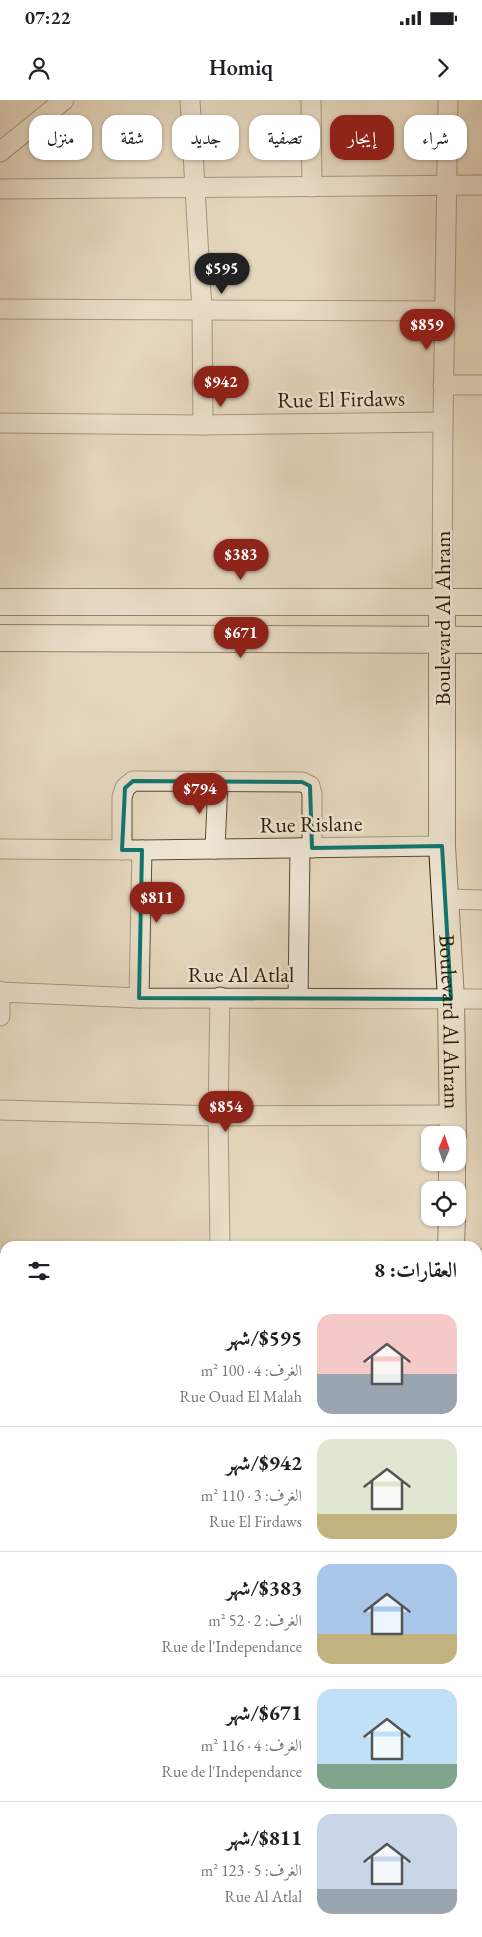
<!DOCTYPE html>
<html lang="ar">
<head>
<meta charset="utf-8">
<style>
  body { margin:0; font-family:"EB Garamond",Amiri,serif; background:#f2f2f2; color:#202124; direction:rtl; height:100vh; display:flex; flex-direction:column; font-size:19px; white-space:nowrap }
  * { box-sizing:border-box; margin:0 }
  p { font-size:16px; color:#757577 }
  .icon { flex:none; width:28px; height:28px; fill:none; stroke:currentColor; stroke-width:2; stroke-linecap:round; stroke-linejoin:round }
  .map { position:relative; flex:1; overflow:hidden; direction:ltr }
  .side { position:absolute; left:0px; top:1141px; width:482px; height:696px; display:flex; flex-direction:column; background:#fff; border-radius:15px 15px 0 0; box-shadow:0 1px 4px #0004; direction:rtl }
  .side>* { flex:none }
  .hud { position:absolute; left:15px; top:15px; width:452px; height:45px; direction:rtl; display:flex; gap:10px }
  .needle { width:32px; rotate:2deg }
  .buttons { position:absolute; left:421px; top:1026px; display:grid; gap:10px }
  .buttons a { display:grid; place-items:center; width:45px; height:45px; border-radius:10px; background:#fff; box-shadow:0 1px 4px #0004; font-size:25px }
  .price { position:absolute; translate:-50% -42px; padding:0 11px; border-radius:18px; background:#8f2418; color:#fff; font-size:16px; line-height:32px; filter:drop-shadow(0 1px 2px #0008) }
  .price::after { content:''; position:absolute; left:50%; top:30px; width:15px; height:11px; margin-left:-8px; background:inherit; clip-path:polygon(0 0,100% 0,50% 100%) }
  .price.selected { background:#222; color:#fff }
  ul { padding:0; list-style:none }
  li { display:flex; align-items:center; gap:15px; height:125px; padding:0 25px }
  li+li { border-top:1px solid #e0e0e0 }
  li span { display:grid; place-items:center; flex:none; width:140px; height:100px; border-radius:15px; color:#555 }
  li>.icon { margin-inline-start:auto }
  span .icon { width:60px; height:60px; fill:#fffc; stroke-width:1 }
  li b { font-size:21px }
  h2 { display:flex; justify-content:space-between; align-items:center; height:60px; padding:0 25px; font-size:21px }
  .pill { padding:0 18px; border-radius:15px; background:#fff; box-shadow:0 1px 4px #0004; font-size:18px; line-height:45px }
  .pill.selected { background:#8f2418; color:#fff }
  .status { display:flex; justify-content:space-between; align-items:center; height:35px; padding:0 25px; background:#fff; direction:ltr }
  .status svg { height:14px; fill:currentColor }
  header { display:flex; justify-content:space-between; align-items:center; height:65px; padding:0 25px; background:#fff; font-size:22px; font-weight:600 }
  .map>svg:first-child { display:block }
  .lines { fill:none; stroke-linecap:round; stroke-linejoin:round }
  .street-casing { stroke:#5b4a32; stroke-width:21 }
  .secondary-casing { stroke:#2d1b03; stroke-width:28 }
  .street { stroke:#eee5d5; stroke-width:19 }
  .secondary { stroke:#eee5d5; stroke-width:26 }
  .marked { fill:none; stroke:#0f766e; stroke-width:4; stroke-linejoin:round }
  .labels { text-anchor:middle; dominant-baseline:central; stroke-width:5; stroke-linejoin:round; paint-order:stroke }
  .street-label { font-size:22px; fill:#2d1b03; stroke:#eee5d5 }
</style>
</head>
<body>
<div class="status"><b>07:22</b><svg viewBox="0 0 49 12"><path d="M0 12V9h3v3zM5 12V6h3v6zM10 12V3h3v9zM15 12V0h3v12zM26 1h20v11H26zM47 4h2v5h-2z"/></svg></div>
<header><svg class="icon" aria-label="forward" viewBox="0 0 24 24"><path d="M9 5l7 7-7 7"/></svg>Homiq<svg class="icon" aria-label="person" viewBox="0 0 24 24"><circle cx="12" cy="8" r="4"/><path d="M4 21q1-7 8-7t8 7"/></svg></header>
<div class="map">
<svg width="482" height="1837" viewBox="0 0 482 1837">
  <rect width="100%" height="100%" fill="#e5d7be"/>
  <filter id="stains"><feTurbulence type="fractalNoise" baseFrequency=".004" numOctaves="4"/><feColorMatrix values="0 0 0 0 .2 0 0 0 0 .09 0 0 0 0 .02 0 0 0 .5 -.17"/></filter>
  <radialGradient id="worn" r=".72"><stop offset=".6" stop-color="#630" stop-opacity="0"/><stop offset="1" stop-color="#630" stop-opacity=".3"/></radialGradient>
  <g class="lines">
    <g class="street-casing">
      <g id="street">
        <polyline points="190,0 202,211 203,325"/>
        <polyline points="311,0 312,87"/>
        <polyline points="0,52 64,0"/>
        <polyline points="0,89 482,85"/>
        <polyline points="0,209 445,211"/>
        <polyline points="443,285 482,285"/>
        <polyline points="0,323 203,325 443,322"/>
        <polyline points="442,501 443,322 448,0"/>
        <polyline points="0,749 142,750 442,746"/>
        <polyline points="215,749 218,681"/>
        <polyline points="122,750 122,697 125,688 133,681 302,682 310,686 312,694 312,748"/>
        <polyline points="445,799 482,800"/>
        <polyline points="0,891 0,916"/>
        <polyline points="0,892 139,898 482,899"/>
        <polyline points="139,898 142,750"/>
        <polyline points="298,898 300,748"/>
        <polyline points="0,1010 218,1016 453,1015"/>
        <polyline points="220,1146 218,1016 220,897"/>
        <polyline points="478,1159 482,1159"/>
        <polyline points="0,1162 5,1162"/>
        <polyline points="0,1309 5,1309"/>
        <polyline points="0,1377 1,1837"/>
        <polyline points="478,1408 482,1408"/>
        <polyline points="478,1695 482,1695"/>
        <polyline points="230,1832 234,1837"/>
        <polyline points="327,1832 331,1837"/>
        <polyline points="210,1837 210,1832"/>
      </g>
    </g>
    <g class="secondary-casing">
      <g id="secondary">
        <path id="s1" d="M442,501v245l9,153 2,136"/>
        <polyline points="0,502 482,502"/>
        <polyline points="0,538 482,540"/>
        <polyline points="452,1090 452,1062"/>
        <polyline points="451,1146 452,1118"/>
        <polyline points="468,1832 469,1837"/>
      </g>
    </g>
    <use href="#street" class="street"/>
    <use href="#secondary" class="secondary"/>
  </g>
  <path d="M0 0H482V1837H0ZM133,681l169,1 8,4 2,62 130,-2 9,153 -312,-1 3,-148h-20l3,-62z" fill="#e5d7be" fill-opacity=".55" fill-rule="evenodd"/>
  <path class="marked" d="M133,681l169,1 8,4 2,62 130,-2 9,153 -312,-1 3,-148h-20l3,-62z"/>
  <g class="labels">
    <g class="street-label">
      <text transform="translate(341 299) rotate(-1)">Rue El Firdaws</text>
      <text transform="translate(442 518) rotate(-90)">Boulevard Al Ahram</text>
      <text transform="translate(311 724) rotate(-1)">Rue Rislane</text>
      <text x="241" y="874">Rue Al Atlal</text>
      <text stroke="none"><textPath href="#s1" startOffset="421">Boulevard Al Ahram</textPath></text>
    </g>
  </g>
  <rect width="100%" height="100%" filter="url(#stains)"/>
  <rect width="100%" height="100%" fill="url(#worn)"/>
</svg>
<div class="buttons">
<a><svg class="needle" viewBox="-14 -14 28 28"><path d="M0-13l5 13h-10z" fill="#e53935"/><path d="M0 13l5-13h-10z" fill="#757577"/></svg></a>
<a><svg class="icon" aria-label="locate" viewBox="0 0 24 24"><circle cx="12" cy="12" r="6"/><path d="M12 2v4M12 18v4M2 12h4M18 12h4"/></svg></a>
</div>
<b class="price selected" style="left:222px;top:195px">$595</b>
<b class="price" style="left:427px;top:251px">$859</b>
<b class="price" style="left:221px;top:308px">$942</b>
<b class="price" style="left:241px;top:481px">$383</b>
<b class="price" style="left:241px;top:559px">$671</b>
<b class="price" style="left:200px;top:715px">$794</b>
<b class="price" style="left:157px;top:824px">$811</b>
<b class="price" style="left:226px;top:1033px">$854</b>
<div class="hud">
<a class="pill">شراء</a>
<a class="pill selected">إيجار</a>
<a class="pill">تصفية</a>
<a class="pill">جديد</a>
<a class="pill">شقة</a>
<a class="pill">منزل</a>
</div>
<section class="side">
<h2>العقارات: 8<svg class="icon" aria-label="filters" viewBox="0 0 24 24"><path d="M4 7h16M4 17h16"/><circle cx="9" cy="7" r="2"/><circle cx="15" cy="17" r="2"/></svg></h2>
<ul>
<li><span style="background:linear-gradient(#f6c9c9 60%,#9aa5b1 0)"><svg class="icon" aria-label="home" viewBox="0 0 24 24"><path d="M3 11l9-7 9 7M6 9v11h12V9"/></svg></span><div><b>$595/شهر</b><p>الغرف: 4 · 100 m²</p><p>Rue Ouad El Malah</p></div></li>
<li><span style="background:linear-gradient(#dfe7d0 75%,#c2b280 0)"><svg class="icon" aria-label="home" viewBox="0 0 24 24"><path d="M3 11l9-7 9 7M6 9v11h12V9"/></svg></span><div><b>$942/شهر</b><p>الغرف: 3 · 110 m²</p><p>Rue El Firdaws</p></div></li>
<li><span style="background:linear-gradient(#a9c7e8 70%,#c2b280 0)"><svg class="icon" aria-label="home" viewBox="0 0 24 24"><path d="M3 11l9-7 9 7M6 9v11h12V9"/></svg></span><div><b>$383/شهر</b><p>الغرف: 2 · 52 m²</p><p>Rue de l'Independance</p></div></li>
<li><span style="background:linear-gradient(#bfe0f5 75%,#7fa58c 0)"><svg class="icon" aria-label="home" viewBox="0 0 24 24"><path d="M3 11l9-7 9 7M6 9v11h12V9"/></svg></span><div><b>$671/شهر</b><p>الغرف: 4 · 116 m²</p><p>Rue de l'Independance</p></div></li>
<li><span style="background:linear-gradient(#c9d6e8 75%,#9aa5b1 0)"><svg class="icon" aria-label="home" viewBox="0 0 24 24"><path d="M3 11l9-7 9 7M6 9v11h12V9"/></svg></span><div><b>$811/شهر</b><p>الغرف: 5 · 123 m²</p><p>Rue Al Atlal</p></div></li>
</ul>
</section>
</div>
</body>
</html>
